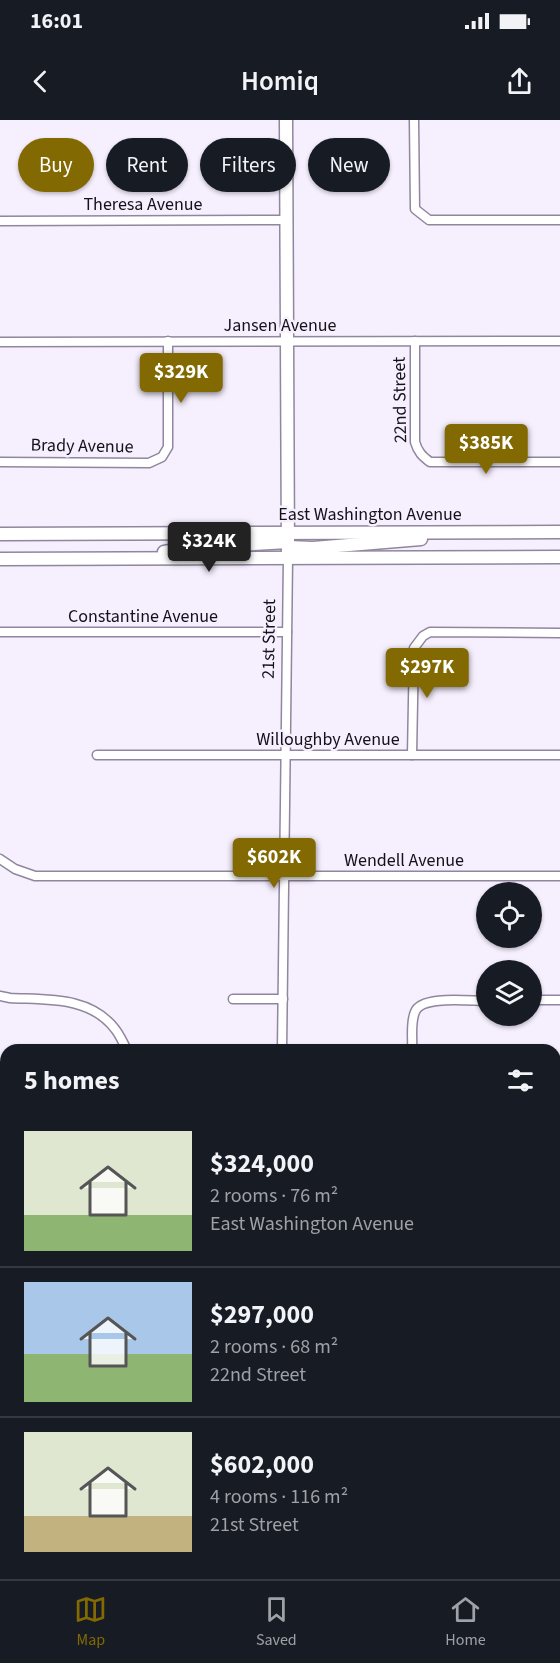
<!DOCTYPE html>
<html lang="en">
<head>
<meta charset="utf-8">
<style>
  body { margin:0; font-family:"Source Sans 3",sans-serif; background:#242831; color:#f1f3f6; height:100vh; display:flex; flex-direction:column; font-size:22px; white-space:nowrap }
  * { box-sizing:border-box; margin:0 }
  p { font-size:20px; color:#9ea1a6 }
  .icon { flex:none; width:33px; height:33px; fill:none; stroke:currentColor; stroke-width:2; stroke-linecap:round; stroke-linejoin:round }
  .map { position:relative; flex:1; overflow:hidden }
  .sheet { position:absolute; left:0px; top:924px; width:561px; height:536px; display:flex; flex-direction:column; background:#171b24; border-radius:18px 18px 0 0; box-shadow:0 2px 4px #0004 }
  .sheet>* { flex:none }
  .top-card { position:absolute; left:18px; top:18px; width:525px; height:54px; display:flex; gap:12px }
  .buttons { position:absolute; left:476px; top:762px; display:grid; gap:12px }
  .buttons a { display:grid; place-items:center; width:66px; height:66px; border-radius:50%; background:#171b24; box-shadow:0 2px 4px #0004; font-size:30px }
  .price { position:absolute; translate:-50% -51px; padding:0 14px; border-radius:6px; background:#836901; color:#fff; font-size:20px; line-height:39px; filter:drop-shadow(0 2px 3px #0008) }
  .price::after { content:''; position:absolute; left:50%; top:36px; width:18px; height:14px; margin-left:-9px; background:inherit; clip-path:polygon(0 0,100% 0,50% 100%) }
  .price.current { background:#222; color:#fff }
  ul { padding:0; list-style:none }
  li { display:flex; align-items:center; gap:18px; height:150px; padding:0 24px }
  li+li { border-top:2px solid #363941 }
  li span { display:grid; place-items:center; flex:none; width:168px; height:120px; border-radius:0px; color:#555 }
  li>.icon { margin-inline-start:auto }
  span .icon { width:72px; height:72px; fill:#fffc; stroke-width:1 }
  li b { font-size:26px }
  h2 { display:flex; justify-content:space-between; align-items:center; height:72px; padding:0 24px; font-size:26px }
  .tag { padding:0 21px; border-radius:27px; background:#171b24; box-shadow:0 2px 4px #0004; font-size:21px; line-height:54px }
  .tag.current { background:#836901; color:#fff }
  .status { display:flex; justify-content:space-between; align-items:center; height:42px; padding:0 30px; background:#171b24; direction:ltr }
  .status svg { height:16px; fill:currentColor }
  header { display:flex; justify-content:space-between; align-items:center; height:78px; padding:0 24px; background:#171b24; font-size:27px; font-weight:600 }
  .tab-bar { display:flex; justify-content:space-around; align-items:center; height:84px; border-top:2px solid #363941; background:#171b24; font-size:16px; color:#9ea1a6 }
  .tab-bar a { display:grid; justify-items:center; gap:3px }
  .tab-bar .current { color:#836901 }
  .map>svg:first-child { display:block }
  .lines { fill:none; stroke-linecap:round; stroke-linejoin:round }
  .lane-casing { stroke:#90869d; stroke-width:8 }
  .street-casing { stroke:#90869d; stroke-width:11 }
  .secondary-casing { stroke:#90869d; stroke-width:15 }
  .lane { stroke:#fff; stroke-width:4.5 }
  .street { stroke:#fff; stroke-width:8 }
  .secondary { stroke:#fff; stroke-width:12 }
  .labels { text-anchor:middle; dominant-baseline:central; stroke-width:5; stroke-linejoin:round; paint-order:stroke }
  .street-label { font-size:18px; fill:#141119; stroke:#f6effe }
</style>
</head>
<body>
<div class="status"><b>16:01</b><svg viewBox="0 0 49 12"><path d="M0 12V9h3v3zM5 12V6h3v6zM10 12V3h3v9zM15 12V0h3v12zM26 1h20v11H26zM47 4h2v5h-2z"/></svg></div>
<header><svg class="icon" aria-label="back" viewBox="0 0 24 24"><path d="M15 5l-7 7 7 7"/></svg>Homiq<svg class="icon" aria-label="share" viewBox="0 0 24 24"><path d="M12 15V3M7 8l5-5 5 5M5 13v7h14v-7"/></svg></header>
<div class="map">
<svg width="560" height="1459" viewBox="0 0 560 1459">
  <rect width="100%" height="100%" fill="#f6effe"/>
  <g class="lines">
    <g class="lane-casing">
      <polyline id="lane" points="0,1400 6,1400"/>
    </g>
    <g class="street-casing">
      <g id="street">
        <polyline points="414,0 415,89 429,100 560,100"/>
        <polyline points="0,101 286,100"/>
        <path d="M415,221v101c3,10 7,14 15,20h130"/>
        <polyline points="0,222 560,221"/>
        <polyline points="0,342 149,343 162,337 168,327 168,221"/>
        <polyline points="0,512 287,512"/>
        <polyline points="97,635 560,635"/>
        <polyline points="412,635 414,528 423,516 430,512 560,513"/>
        <polyline points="0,739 15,749 35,756 560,756"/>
        <path d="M0,876l10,2c37,2 80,-2 105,31 5,6 8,14 12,21"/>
        <polyline points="233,879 283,879"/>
        <polyline points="531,880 560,880"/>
        <polyline points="282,930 288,438"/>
        <path d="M412,930c1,-11 -2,-27 3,-38 6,-17 54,-11 71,-11"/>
        <polyline points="555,1001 560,1001"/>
        <polyline points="0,1074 6,1074"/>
        <polyline points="555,1150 560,1150"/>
        <polyline points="555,1428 560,1428"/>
        <polyline points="0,1433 6,1433"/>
        <polyline points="149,1454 150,1459"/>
        <polyline points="275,1454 275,1459"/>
        <polyline points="400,1454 400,1459"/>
        <polyline points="521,1454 521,1459"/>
      </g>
    </g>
    <g class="secondary-casing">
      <g id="secondary">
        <polyline points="286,0 288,438"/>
        <polyline points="0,414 560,412"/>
        <polyline points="288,427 313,428 421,419"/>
        <polyline points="164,432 189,428 288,422"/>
        <polyline points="0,439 560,437"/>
      </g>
    </g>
    <use href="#lane" class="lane"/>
    <use href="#street" class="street"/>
    <use href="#secondary" class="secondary"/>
  </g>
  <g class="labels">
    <g class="street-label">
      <text x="143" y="84">Theresa Avenue</text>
      <text x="280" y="205">Jansen Avenue</text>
      <text transform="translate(400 280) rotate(-91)">22nd Street</text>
      <text transform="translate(82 326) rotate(1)">Brady Avenue</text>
      <text x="370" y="394">East Washington Avenue</text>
      <text x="143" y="496">Constantine Avenue</text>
      <text transform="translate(269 519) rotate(-89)">21st Street</text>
      <text x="328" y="619">Willoughby Avenue</text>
      <text x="404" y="740">Wendell Avenue</text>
    </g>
  </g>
</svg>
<div class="buttons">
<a><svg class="icon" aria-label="locate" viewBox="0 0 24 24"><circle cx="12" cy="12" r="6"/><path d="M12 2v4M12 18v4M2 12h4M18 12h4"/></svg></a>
<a><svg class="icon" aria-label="layers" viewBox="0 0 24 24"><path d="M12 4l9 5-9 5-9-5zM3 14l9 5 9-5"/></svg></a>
</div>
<b class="price" style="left:181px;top:284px">$329K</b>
<b class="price" style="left:486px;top:355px">$385K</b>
<b class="price current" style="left:209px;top:453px">$324K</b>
<b class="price" style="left:427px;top:579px">$297K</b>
<b class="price" style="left:274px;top:769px">$602K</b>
<div class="top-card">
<a class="tag current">Buy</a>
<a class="tag">Rent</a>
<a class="tag">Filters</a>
<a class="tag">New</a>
</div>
<section class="sheet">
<h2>5 homes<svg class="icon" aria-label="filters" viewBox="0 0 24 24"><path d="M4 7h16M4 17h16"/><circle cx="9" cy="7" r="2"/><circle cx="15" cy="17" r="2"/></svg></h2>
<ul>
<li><span style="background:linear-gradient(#dfe7d0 70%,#8fb573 0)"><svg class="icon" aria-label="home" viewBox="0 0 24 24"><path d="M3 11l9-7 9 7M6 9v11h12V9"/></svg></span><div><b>$324,000</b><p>2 rooms · 76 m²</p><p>East Washington Avenue</p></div></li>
<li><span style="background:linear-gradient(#a9c7e8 60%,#8fb573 0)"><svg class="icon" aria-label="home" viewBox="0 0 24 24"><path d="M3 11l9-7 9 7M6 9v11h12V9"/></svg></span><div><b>$297,000</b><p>2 rooms · 68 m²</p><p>22nd Street</p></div></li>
<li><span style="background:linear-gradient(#dfe7d0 70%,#c2b280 0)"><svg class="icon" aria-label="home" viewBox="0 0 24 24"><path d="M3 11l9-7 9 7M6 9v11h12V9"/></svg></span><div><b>$602,000</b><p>4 rooms · 116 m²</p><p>21st Street</p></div></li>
</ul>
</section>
</div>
<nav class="tab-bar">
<a class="current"><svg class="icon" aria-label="map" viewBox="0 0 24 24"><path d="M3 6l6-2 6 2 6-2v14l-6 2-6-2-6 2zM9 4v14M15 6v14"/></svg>Map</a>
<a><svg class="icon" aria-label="saved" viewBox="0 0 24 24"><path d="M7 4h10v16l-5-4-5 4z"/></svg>Saved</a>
<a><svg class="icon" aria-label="home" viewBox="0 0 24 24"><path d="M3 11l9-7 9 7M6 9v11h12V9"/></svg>Home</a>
</nav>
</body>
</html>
